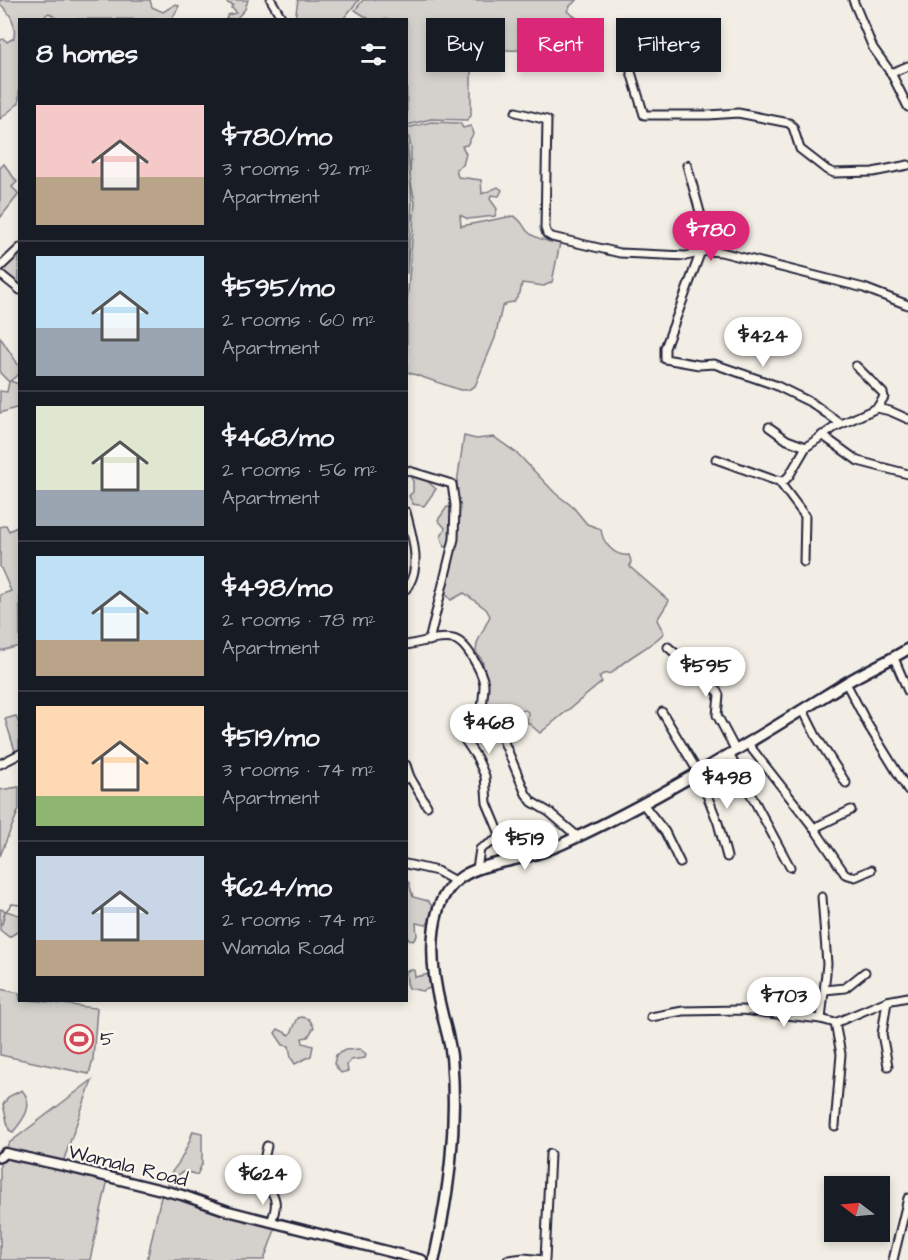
<!DOCTYPE html>
<html lang="en">
<head>
<meta charset="utf-8">
<style>
  body { margin:0; font-family:"Architects Daughter",sans-serif; background:#242831; color:#f1f3f6; height:100vh; display:flex; flex-direction:column; font-size:22px; white-space:nowrap }
  * { box-sizing:border-box; margin:0 }
  p { font-size:20px; color:#9ea1a6 }
  .icon { flex:none; width:33px; height:33px; fill:none; stroke:currentColor; stroke-width:2; stroke-linecap:round; stroke-linejoin:round }
  .map { position:relative; flex:1; overflow:hidden }
  .drawer { position:absolute; left:18px; top:18px; width:390px; height:984px; display:flex; flex-direction:column; background:#171b24; border-radius:0px; box-shadow:0 3px 9px #0003 }
  .drawer>* { flex:none }
  .banner { position:absolute; left:426px; top:18px; width:392px; height:54px; display:flex; gap:12px }
  .needle { width:39px; rotate:286deg }
  .tools { position:absolute; left:824px; top:1176px; display:grid; gap:12px }
  .tools a { display:grid; place-items:center; width:66px; height:66px; border-radius:0px; background:#171b24; box-shadow:0 3px 9px #0003; font-size:30px }
  .price { position:absolute; translate:-50% -51px; padding:0 14px; border-radius:21px; background:#fff; color:#222; font-size:20px; line-height:39px; filter:drop-shadow(0 2px 3px #0008) }
  .price::after { content:''; position:absolute; left:50%; top:36px; width:18px; height:14px; margin-left:-9px; background:inherit; clip-path:polygon(0 0,100% 0,50% 100%) }
  .price.on { background:#db2777; color:#fff }
  ul { padding:0; list-style:none }
  li { display:flex; align-items:center; gap:18px; height:150px; padding:0 18px }
  li+li { border-top:2px solid #363941 }
  li span { display:grid; place-items:center; flex:none; width:168px; height:120px; border-radius:0px; color:#555 }
  li>.icon { margin-inline-start:auto }
  span .icon { width:72px; height:72px; fill:#fffc; stroke-width:1 }
  li b { font-size:26px }
  h2 { display:flex; justify-content:space-between; align-items:center; height:72px; padding:0 18px; font-size:26px }
  .pill { padding:0 21px; border-radius:0px; background:#171b24; box-shadow:0 3px 9px #0003; font-size:21px; line-height:54px }
  .pill.on { background:#db2777; color:#fff }
  .map>svg:first-child { display:block }
  .green { fill:#d4d1cc; stroke:#7b7a84; stroke-width:1.5 }
  .lines { fill:none; stroke-linecap:round; stroke-linejoin:round }
  .stream { stroke:#76747f; stroke-width:1.5 }
  .minor-casing { stroke:#22223b; stroke-width:11 }
  .tertiary-casing { stroke:#22223b; stroke-width:13 }
  .secondary-casing { stroke:#22223b; stroke-width:14 }
  .minor { stroke:#fbf7ec; stroke-width:7 }
  .tertiary { stroke:#fbf7ec; stroke-width:8 }
  .secondary { stroke:#fbf7ec; stroke-width:9 }
  .labels { text-anchor:middle; dominant-baseline:central; stroke-width:4.5; stroke-linejoin:round; paint-order:stroke }
  .poi-label { font-size:20px; fill:#22223b; stroke:#fbf7ec; text-anchor:start }
  .street-label { font-size:20px; fill:#22223b; stroke:#fbf7ec }
</style>
</head>
<body>
<div class="map">
<svg width="908" height="1260" viewBox="0 0 908 1260">
  <rect width="100%" height="100%" fill="#f2eee5"/>
  <filter id="ink" filterUnits="userSpaceOnUse"><feTurbulence type="fractalNoise" baseFrequency=".0167" numOctaves="2"/><feDisplacementMap in="SourceGraphic" scale="12" xChannelSelector="R" yChannelSelector="G"/><feConvolveMatrix kernelMatrix="1 2 1 2 8 2 1 2 1" color-interpolation-filters="sRGB"/></filter>
  <g filter="url(#ink)">
    <g class="green">
      <path d="M0,0h150l2,7 11,5 13,-8 3,2 -7,13h-115l-8,-6 -3,2 -2,4 -24,1 -1,83 -19,16v-79l4,-1 3,3 7,-4c2,-15 -3,-24 -14,-34z"/>
      <polygon points="227,0 248,0 245,9 236,19 226,19 228,15 236,13 235,10 231,8 233,5 227,3"/>
      <polygon points="298,0 359,0 343,19 295,19"/>
      <path d="M363,0h214l-7,6 -3,5 14,10 -4,9 -7,-2c-12,10 -37,19 -53,22 -6,1 -13,-1 -19,0 -9,2 -19,7 -27,10v56l-4,4 -36,-1 -24,6 -1,-105 -37,-1 -14,-9z"/>
      <path d="M431,122l29,1 3,5 8,-2 2,8 -6,11 -5,1 4,8 -3,11 -7,4 2,8 23,3 1,14 16,-7 4,3 -3,6 -8,-1 -1,4 7,10 -2,7 -27,3 -8,-4 1,11 52,-10c8,4 9,8 14,15 7,7 23,12 33,12l-8,39 -8,4 -22,-3 -2,10 -6,9 -7,1 -5,4 -7,31 -20,48 -7,4h-8l-53,-18v-69l8,-101 -5,-24 1,-30 -4,-20z"/>
      <polygon points="407,136 412,202 407,274"/>
      <polygon points="4,164 17,182 12,187 19,194 0,218 0,168"/>
      <polygon points="19,250 19,284 1,270"/>
      <polygon points="0,337 19,366 19,374 10,381 19,384 19,407 0,413 0,391 7,392 9,382 0,373"/>
      <path d="M464,436l12,3 18,-2 24,17 37,39 18,14 14,17 14,5c1,14 14,28 28,26l2,6 -1,6 39,34 -12,19 7,13c-15,16 -37,23 -52,40l-9,1 -4,3 3,5 -62,51 -13,-11 1,-10 -3,-2 -8,2 -18,-9 -3,4 3,10 5,4 -4,2 -14,-10 1,-34 -5,-19 -6,-8 1,-9 13,-27 -4,-7 -22,-16 -13,7 -7,-8 10,-39 5,-30 -2,-40z"/>
      <polygon points="408,473 425,479 436,489 424,506 413,504 409,496 413,492 413,481"/>
      <polygon points="447,507 451,507 452,531 449,546 444,547 441,537 445,528 438,520"/>
      <polygon points="6,525 9,531 19,526 20,646 0,651 0,595 11,591 0,566 0,527"/>
      <polygon points="16,716 19,724 19,753 16,754 5,719"/>
      <polygon points="19,787 19,809 0,856 0,790"/>
      <polygon points="406,880 409,883 413,897 428,901 435,910 434,917 426,925 416,923 417,936 413,941 407,938"/>
      <polygon points="0,909 19,915 19,931 9,937 0,930"/>
      <polygon points="411,970 414,970 415,977 430,974 433,987 422,991 409,988 407,983 406,971"/>
      <path d="M0,989l19,4 1,7c26,0 50,6 77,8l-4,51 -4,15 -89,-19z"/>
      <polygon points="302,1017 309,1019 314,1027 308,1037 302,1038 303,1043 313,1046 311,1056 295,1064 291,1058 289,1046 283,1045 275,1033 278,1029 290,1035 298,1018"/>
      <polygon points="360,1049 366,1054 365,1058 351,1060 347,1065 348,1071 341,1073 334,1064 336,1055 345,1050"/>
      <polygon points="92,1080 63,1162 6,1152 8,1144"/>
      <path d="M22,1090c13,15 2,29 -9,42l-4,-2 -6,-25 5,-8z"/>
      <path d="M193,1131l9,2v31l-5,11c-10,-4 -14,-6 -22,3v6l7,8 -13,-4c-5,-12 7,-19 12,-29 5,-9 9,-18 12,-28z"/>
      <polygon points="4,1156 108,1179 90,1260 0,1260 0,1159"/>
      <polygon points="162,1192 277,1224 264,1260 147,1260"/>
    </g>
    <g class="lines">
      <polyline class="stream" points="0,924 2,924 5,912 12,904 20,905"/>
      <g class="minor-casing">
        <g id="minor">
          <polyline points="271,0 283,20"/>
          <polyline points="853,0 873,48 891,73 908,107"/>
          <polyline points="625,52 644,115 709,115 738,113 789,123 793,127 800,149 827,170 834,173 873,172 908,165"/>
          <polyline points="891,73 908,66"/>
          <polyline points="516,112 547,120 545,228 547,234 552,237 620,253 686,256 707,251 721,252 864,288 908,305"/>
          <polyline points="687,165 703,223 704,243 665,348 665,359 699,365 714,364 775,385 812,403 841,424"/>
          <polyline points="0,267 20,248"/>
          <polyline points="0,274 20,290"/>
          <polyline points="856,366 883,393 884,397 877,408"/>
          <polyline points="769,427 787,440 806,447 835,427 877,408 890,411 908,419"/>
          <polyline points="822,435 858,461 908,474"/>
          <polyline points="716,459 774,480 784,481 789,476 806,447"/>
          <polyline points="406,470 452,484 455,505 454,539 429,641"/>
          <polyline points="778,480 805,516 804,562"/>
          <path d="M406,512c6,24 17,55 0,77"/>
          <path d="M406,645c15,-2 32,-9 47,-6 13,2 29,33 31,45 0,10 -2,19 -2,28l11,9 5,7 28,66 6,8 17,10 28,24"/>
          <polyline points="668,647 716,689 719,695 717,715 736,751"/>
          <polyline points="894,658 908,691"/>
          <polyline points="846,683 868,725 908,790"/>
          <polyline points="803,710 816,736 846,783"/>
          <polyline points="662,712 698,772 718,823 727,857"/>
          <polyline points="463,737 477,758 485,776 487,803 500,834 496,840 480,849 477,869"/>
          <polyline points="748,744 814,828 845,874 855,877 871,870"/>
          <polyline points="729,754 790,867"/>
          <polyline points="0,764 20,754"/>
          <polyline points="406,765 410,777"/>
          <polyline points="406,779 410,777 427,806"/>
          <polyline points="643,804 665,832 680,863"/>
          <polyline points="814,828 851,810"/>
          <polyline points="406,864 437,871 455,881"/>
          <polyline points="825,990 845,988 865,972"/>
          <polyline points="887,1001 882,1034 888,1066"/>
          <polyline points="651,1017 683,1011 742,1010 821,1019 835,1023 887,1001 908,997"/>
          <polyline points="821,1019 827,964 822,897"/>
          <polyline points="835,1023 841,1054 835,1126"/>
          <path d="M267,1146c-2,8 -4,16 -3,25 3,24 19,22 7,51"/>
          <polyline points="508,1260 524,1258 544,1260"/>
          <polyline points="545,1260 550,1154"/>
          <polyline points="893,1260 908,1198"/>
        </g>
      </g>
      <g class="tertiary-casing">
        <polyline id="tertiary" points="0,1157 5,1153 64,1166 182,1195 228,1211 422,1260"/>
      </g>
      <g class="secondary-casing">
        <path id="secondary" d="M434,1260c15,-69 23,-127 18,-198 -1,-19 -7,-35 -11,-53 -8,-31 -12,-68 -3,-99 13,-43 51,-44 88,-53 12,-3 23,-7 34,-12 99,-45 192,-104 284,-161 21,-13 43,-22 64,-35"/>
      </g>
      <use href="#minor" class="minor"/>
      <use href="#tertiary" class="tertiary"/>
      <use href="#secondary" class="secondary"/>
    </g>
  </g>
  <defs>
    <g id="stadium-ring" transform="scale(1.5)"><circle r="9.5" fill="#fbf7ec" stroke="#d1495b" stroke-width="1.5"/><path d="M0-5a6.5 5 0 1 0 0 10a6.5 5 0 1 0 0-10ZM-3.5-1.8h7v3.6h-7Z" fill="#d1495b"/></g>
  </defs>
  <g fill-rule="evenodd">
    <use href="#stadium-ring" x="79" y="1039"/>
  </g>
  <g class="labels">
    <g class="poi-label">
      <text x="100" y="1039">5</text>
    </g>
    <g class="street-label">
      <text transform="translate(128 1166) rotate(14)">Wamala Road</text>
    </g>
  </g>
</svg>
<div class="tools">
<a><svg class="needle" viewBox="-14 -14 28 28"><path d="M0-13l5 13h-10z" fill="#e53935"/><path d="M0 13l5-13h-10z" fill="#9ea1a6"/></svg></a>
</div>
<b class="price on" style="left:711px;top:262px">$780</b>
<b class="price" style="left:763px;top:368px">$424</b>
<b class="price" style="left:706px;top:698px">$595</b>
<b class="price" style="left:489px;top:755px">$468</b>
<b class="price" style="left:727px;top:810px">$498</b>
<b class="price" style="left:525px;top:871px">$519</b>
<b class="price" style="left:784px;top:1028px">$703</b>
<b class="price" style="left:263px;top:1206px">$624</b>
<div class="banner">
<a class="pill">Buy</a>
<a class="pill on">Rent</a>
<a class="pill">Filters</a>
</div>
<section class="drawer">
<h2>8 homes<svg class="icon" aria-label="filters" viewBox="0 0 24 24"><path d="M4 7h16M4 17h16"/><circle cx="9" cy="7" r="2"/><circle cx="15" cy="17" r="2"/></svg></h2>
<ul>
<li><span style="background:linear-gradient(#f6c9c9 60%,#b9a48a 0)"><svg class="icon" aria-label="home" viewBox="0 0 24 24"><path d="M3 11l9-7 9 7M6 9v11h12V9"/></svg></span><div><b>$780/mo</b><p>3 rooms · 92 m²</p><p>Apartment</p></div></li>
<li><span style="background:linear-gradient(#bfe0f5 60%,#9aa5b1 0)"><svg class="icon" aria-label="home" viewBox="0 0 24 24"><path d="M3 11l9-7 9 7M6 9v11h12V9"/></svg></span><div><b>$595/mo</b><p>2 rooms · 60 m²</p><p>Apartment</p></div></li>
<li><span style="background:linear-gradient(#dfe7d0 70%,#9aa5b1 0)"><svg class="icon" aria-label="home" viewBox="0 0 24 24"><path d="M3 11l9-7 9 7M6 9v11h12V9"/></svg></span><div><b>$468/mo</b><p>2 rooms · 56 m²</p><p>Apartment</p></div></li>
<li><span style="background:linear-gradient(#bfe0f5 70%,#b9a48a 0)"><svg class="icon" aria-label="home" viewBox="0 0 24 24"><path d="M3 11l9-7 9 7M6 9v11h12V9"/></svg></span><div><b>$498/mo</b><p>2 rooms · 78 m²</p><p>Apartment</p></div></li>
<li><span style="background:linear-gradient(#ffd9b3 75%,#8fb573 0)"><svg class="icon" aria-label="home" viewBox="0 0 24 24"><path d="M3 11l9-7 9 7M6 9v11h12V9"/></svg></span><div><b>$519/mo</b><p>3 rooms · 74 m²</p><p>Apartment</p></div></li>
<li><span style="background:linear-gradient(#c9d6e8 70%,#b9a48a 0)"><svg class="icon" aria-label="home" viewBox="0 0 24 24"><path d="M3 11l9-7 9 7M6 9v11h12V9"/></svg></span><div><b>$624/mo</b><p>2 rooms · 74 m²</p><p>Wamala Road</p></div></li>
</ul>
</section>
</div>
</body>
</html>
